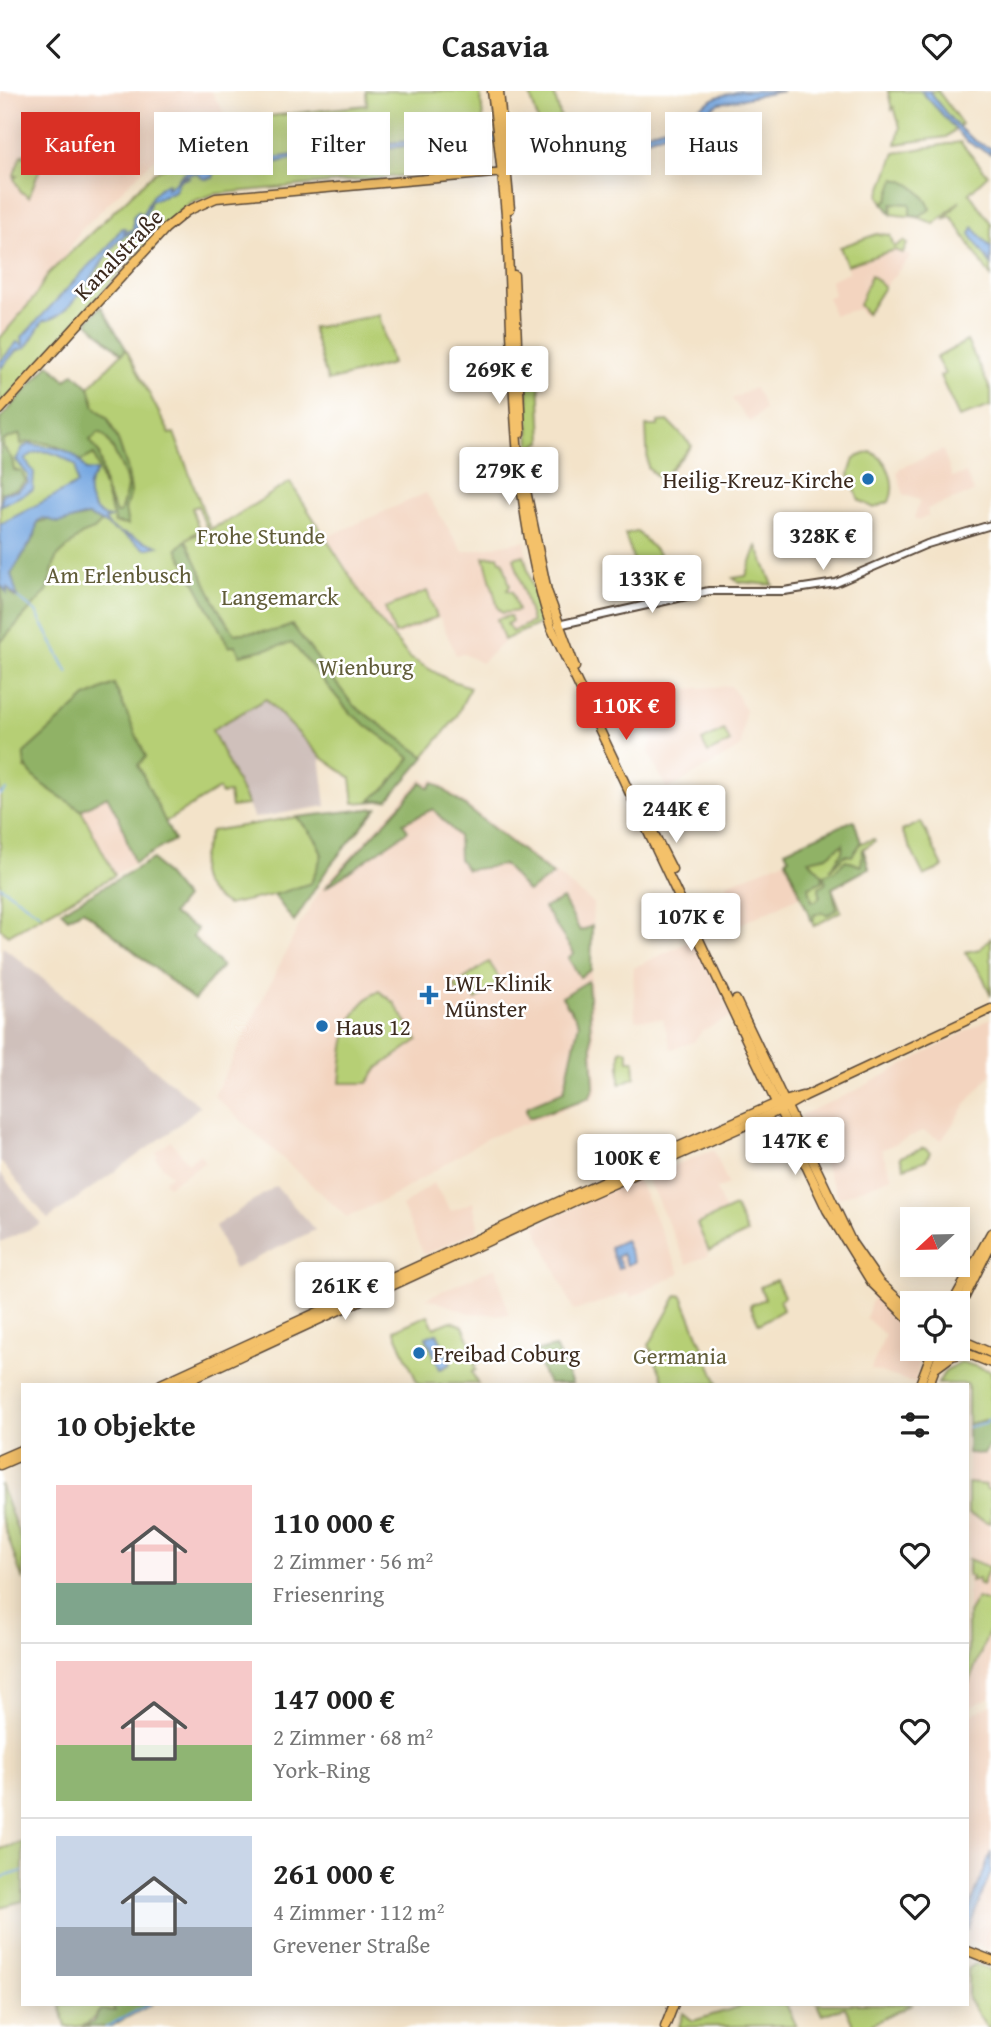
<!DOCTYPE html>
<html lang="de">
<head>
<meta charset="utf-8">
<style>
  body { margin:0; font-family:"Gentium Book Plus",serif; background:#f6f6f6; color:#222; height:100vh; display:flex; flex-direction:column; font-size:26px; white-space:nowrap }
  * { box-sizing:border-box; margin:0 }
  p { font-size:23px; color:#767676 }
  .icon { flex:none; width:38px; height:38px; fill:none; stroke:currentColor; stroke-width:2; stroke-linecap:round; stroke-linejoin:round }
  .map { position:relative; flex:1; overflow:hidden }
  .drawer { position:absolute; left:21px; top:1292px; width:948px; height:623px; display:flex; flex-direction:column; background:#fff; border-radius:0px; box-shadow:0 4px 18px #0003 }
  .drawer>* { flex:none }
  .hud { position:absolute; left:21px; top:21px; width:950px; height:63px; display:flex; gap:14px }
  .needle { width:46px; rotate:248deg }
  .buttons { position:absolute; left:900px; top:1116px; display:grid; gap:14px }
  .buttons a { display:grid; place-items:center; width:70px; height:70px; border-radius:0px; background:#fff; box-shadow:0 4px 18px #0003; font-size:35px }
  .price { position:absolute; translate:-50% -60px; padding:0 16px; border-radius:7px; background:#fff; color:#222; font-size:23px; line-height:46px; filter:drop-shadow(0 2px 4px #0008) }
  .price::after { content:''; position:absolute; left:50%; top:42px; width:21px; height:16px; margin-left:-10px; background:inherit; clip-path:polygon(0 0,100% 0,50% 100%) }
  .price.active { background:#d93025; color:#fff }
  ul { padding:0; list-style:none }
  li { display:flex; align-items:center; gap:21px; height:175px; padding:0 35px }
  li+li { border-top:2px solid #e0e0e0 }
  li span { display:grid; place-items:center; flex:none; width:196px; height:140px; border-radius:0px; color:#555 }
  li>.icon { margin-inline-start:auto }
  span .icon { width:84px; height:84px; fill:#fffc; stroke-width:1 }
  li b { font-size:30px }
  h2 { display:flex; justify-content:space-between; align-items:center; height:84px; padding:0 35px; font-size:30px }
  .chip { padding:0 24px; border-radius:0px; background:#fff; box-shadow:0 4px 18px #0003; font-size:24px; line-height:63px }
  .chip.active { background:#d93025; color:#fff }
  header { display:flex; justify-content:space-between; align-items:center; height:91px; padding:0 35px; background:#fff; font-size:32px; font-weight:700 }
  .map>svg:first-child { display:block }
  .built { fill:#f3d4bf }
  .industrial { fill:#cfc0bb }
  .green { fill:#b6cf75; stroke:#787c4a; stroke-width:2; fill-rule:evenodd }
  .forest { fill:#90b266; stroke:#666e42; stroke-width:2; fill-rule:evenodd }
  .water { fill:#76a7e1; stroke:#586880; stroke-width:2 }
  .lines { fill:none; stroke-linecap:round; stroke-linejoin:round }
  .stream { stroke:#76a7e1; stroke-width:2 }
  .minor-casing { stroke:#574638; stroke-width:10 }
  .major-casing { stroke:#574638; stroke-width:11 }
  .minor { stroke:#fff; stroke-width:6 }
  .major { stroke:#f4c16a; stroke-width:8 }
  .poi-dot { fill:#1f6fb2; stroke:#fff; stroke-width:2.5 }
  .labels { text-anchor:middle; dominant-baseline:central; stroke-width:5; stroke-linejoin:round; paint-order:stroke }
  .street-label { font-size:23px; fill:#3b2a1e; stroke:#fff }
  .poi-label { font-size:23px; fill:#3b2a1e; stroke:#fff; text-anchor:start }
  .park-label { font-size:23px; fill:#605c38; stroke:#fff }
</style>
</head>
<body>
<header><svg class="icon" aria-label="back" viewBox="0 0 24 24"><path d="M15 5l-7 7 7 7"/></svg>Casavia<svg class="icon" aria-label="heart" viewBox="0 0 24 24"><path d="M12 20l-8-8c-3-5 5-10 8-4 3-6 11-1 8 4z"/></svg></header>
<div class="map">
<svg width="991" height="1936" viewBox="0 0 991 1936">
  <rect width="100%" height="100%" fill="#fff"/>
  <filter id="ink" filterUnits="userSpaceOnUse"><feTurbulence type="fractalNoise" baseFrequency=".0143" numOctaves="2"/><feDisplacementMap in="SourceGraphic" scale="14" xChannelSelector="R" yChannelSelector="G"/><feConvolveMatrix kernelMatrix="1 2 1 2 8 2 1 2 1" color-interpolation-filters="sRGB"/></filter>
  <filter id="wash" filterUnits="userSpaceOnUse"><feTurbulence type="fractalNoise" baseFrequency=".00686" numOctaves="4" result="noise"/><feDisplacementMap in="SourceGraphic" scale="28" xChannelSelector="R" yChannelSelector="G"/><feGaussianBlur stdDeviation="1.57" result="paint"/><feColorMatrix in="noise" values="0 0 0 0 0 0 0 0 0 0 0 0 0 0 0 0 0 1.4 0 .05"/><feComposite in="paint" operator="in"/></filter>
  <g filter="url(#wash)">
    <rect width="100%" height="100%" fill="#f3e3c9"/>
    <g class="built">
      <polygon points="0,0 211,0 224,22 202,29 156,66 80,140 38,210 0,250"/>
      <polygon points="894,159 911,165 885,195 867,223 864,225 858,218 833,224 828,206 834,204 830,189 849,181 847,174"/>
      <polygon points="754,297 760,305 764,319 750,331 732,308"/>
      <polygon points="943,359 952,386 966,382 974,401 927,418 928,425 919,429 914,427 920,409 904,404 897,382 900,377"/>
      <polygon points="426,402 463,461 525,450 528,478 544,532 514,542 481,572 462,562 456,564 440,527 395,546 373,520 327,446"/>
      <polygon points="731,595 745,618 741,656 667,699 649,661 660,599"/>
      <polygon points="422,687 429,692 433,687 593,812 591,888 597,1000 592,1008 489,1046 395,1104 347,1126 214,1005 300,833 322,796"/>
      <polygon points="107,705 121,731 134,772 115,784 81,719"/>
      <polygon points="786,769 801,805 712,846 705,829 738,814 734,806 730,807 727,793"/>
      <polygon points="694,848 732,926 702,940 694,951 671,958 663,928 635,929 633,877"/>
      <polygon points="991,927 991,983 971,1006 942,1049 923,1040 881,1059 892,1086 839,1107 801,1024 855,1000"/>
      <polygon points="171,1050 188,1072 200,1063 205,1071 168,1095 164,1090 171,1084 155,1067 158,1065 156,1061"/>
      <polygon points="714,1059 728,1093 716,1098 725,1119 695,1132 709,1164 687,1173 646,1085"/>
      <polygon points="637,1087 680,1182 631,1207 628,1202 574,1220 535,1135"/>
      <polygon points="433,1092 451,1120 473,1111 478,1134 477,1140 424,1164 402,1115"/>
      <polygon points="496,1176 509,1224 470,1222 426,1207"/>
      <polygon points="874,1204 912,1241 912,1258 923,1258 915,1292 871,1278 885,1244 866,1227"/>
      <polygon points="968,1362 991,1364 991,1606 968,1617"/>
      <polygon points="991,1614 991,1859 968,1850 968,1625"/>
    </g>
    <g class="industrial">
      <polygon points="266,608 320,665 326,715 254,727 212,638"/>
      <polygon points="2,855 200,1015 170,1041 48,1128 0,1070"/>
      <polygon points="0,1082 41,1133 0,1151"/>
      <polygon points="276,1095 315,1139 234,1178 215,1135"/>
    </g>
    <g class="green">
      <polygon points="366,0 480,0 488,72 429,78 420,83 214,103 191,111 159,138 0,315 0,247 34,207 48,183 155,81 193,62 215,62 238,51 240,39 271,25 367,14"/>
      <polygon points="529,0 553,0 563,34 539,33"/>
      <polygon points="888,0 938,0 962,33 946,46 896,53 900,36 894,16 892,19"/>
      <polygon points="517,37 586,43 586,63 520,61"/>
      <path d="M960,51l28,33 -19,18 22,30v54l-40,-61 -7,3 16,-18 -26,23c-21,-11 -22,-6 -43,-10l-12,-18 16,-43z"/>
      <polygon points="36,58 47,59 29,106 20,100 14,87 17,85 14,84 21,64 24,66 24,63"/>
      <polygon points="877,143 890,144 894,156 904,150 907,153 903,162 894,159 847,174 840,156"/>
      <polygon points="871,184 884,196 867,223 859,214"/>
      <polygon points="379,224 392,273 328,290 312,237"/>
      <polygon points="967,250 991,300 991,315 959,326 940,285 945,283 936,267"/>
      <polygon points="126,258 170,343 174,342 209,435 206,436 198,415 192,417 199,439 186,448 226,431 290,391 375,524 410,567 447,588 470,596 456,627 388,709 354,712 351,687 320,665 266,608 212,639 248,714 231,716 229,702 221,703 219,698 165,731 138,674 114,593 86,606 25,677 81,719 115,784 8,844 0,837 0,328 35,290 97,366 115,432 125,418 131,401 127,376 117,347 108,328 95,316 89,296"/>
      <polygon points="538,266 542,351 530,357 527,275"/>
      <polygon points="668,330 692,355 661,389 648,377 646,335 658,335 658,331"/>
      <path d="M99,341c9,2 28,43 28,54 0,8 -5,19 -7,27h-4l-10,-21 -7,-39 -9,-13z"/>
      <path d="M870,361c19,6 27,33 19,50l-15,6 -15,-8 -10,-25 5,-17z"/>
      <polygon points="637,440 665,470 636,477 625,443"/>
      <polygon points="757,455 773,494 739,491 733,487 746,485"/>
      <polygon points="524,464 541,528 539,533 504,549 497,528 510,525 512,530 507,533 512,541 532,531 514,467"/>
      <polygon points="498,465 500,470 503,470 510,495 507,499 512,500 518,520 502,522 498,517 484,466"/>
      <polygon points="427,500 437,526 395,543 385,517"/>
      <polygon points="724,639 730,651 708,662 702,650"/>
      <path d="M297,726l20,24 5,14 -11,28 -11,6 -73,16c-37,-21 -29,-40 -16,-74z"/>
      <polygon points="854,729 861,752 874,748 875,750 863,758 869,777 832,797 841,820 814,835 786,769 789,767 785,759"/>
      <polygon points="921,731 943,776 924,785 902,740"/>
      <polygon points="991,847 991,905 983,886 965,861 980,858"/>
      <polygon points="489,871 502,891 476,909 467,896 458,901 454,895"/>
      <path d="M379,900l15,12 24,37 -40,28 -10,15h-28c3,-34 4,-75 39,-92z"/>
      <polygon points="624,959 628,960 628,969 634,969 635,986 620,993 620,960"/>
      <polygon points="924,1057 930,1061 926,1069 904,1077 900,1066"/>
      <polygon points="735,1116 747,1142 709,1160 697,1133"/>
      <polygon points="776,1189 784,1205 780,1210 783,1219 759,1233 750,1214 765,1208 760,1196"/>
      <polygon points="677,1204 682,1205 718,1293 665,1293 649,1254"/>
      <path d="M428,1224l6,13 17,-7 12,5 16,36 -5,3 2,5 -4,2 6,12h-60l-24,-54zM437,1242l14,31 -10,5 -15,-31z"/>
      <polygon points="961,1271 991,1280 991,1328 968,1333 968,1293 938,1293 945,1280"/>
      <polygon points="968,1392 986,1394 986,1398 991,1399 991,1432 968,1423"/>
      <polygon points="0,1393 23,1454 23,1490 0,1423"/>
      <polygon points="968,1468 989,1476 982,1494 978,1492 979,1488 971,1490 972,1486 968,1484"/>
      <polygon points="977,1507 991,1512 991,1535 968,1594 968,1522"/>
      <polygon points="23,1751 23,1810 0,1816 0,1758"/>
      <polygon points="975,1873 991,1879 991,1936 987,1936 968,1908 968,1878"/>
      <path d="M60,1913h52l3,7 -15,-1c-12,15 -15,17 -34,17z"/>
      <polygon points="748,1913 786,1913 796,1934 679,1936 683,1922 693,1930"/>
      <polygon points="817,1913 913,1913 866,1936 854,1936 845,1916 822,1924"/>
    </g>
    <g class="forest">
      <path d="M895,88c16,2 29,15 36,30l-12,7 -9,-1v-11l-18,-1 -1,11 -8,-11 5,-4z"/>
      <polygon points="101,215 126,258 122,263 87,231"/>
      <path d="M49,273l17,16 8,-7 15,14 6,20 13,12 9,19 10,29 4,25 -6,17 3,16 -13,-2 -21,-69 -13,7c-16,-13 -39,-24 -60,-17l-1,-10 -16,6 -1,7 9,12 2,11 8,2 4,9 -9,8 -17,4v-74zM99,341c9,2 28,43 28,54 0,8 -5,19 -7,27h-4l-10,-21 -7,-39 -9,-13z"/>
      <polygon points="88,425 102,431 94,439 81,444 56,467 47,500 0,552 3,513 0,493 6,501 6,495 15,507 11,483 35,445 37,431 53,428 57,432"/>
      <path d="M186,449l31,67 18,27c20,-4 37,1 57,-9l61,80 72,52 -37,43 -19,1 19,-15 22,-28 -60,-45 -58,-70 -52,12 -5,-10 -6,2 -52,-98z"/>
      <path d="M114,593l32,73 -8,8 36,75 -40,23 -13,-41 -14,-26 -26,14c-18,-13 -61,-32 -57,-57l62,-56z"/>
      <polygon points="422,691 429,697 434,691 553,784 528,801 504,774 467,779 459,768 458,745 433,718 403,732 408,740 324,798"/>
      <polygon points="377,717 328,777 294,831 274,804 311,792 322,764 317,750 297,726"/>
      <polygon points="854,729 861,752 852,765 845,764 830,779 842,761 843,753 827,765 809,769 822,783 823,790 809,796 812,810 816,810 820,805 819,796 826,792 824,784 835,780 846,769 861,775 863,758 869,777 832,797 837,818 827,824 822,821 814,824 813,833 786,769 789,767 785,759"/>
      <polygon points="153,768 185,807 172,823 197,838 193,846 222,875 194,909 83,819 68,827 61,820"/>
      <polygon points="563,808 580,840 592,835 591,879 580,886 568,867 574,862 544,817"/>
      <polygon points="588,890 594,997 589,1007 529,1027 526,1019 528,1015 564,1000 579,932 562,906"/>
      <polygon points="555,1256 572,1293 548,1293 534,1261"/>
      <polygon points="991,1328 991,1352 984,1363 968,1362 968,1333"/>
      <polygon points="112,1913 152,1913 109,1936 84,1936 93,1931 100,1919 115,1920"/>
    </g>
    <g class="water">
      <path d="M740,0h43l-63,12 -40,25 -36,12 -77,5 -22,-4 -72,2 -23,4h16l-7,8 -8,-1 -13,-11 -61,6 -11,13c-14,1 -24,-6 -37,-7 -24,-2 -50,8 -72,12 -12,-5 -31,-2 -42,4l-2,7 -9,1 -8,-6 -14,3 -1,2 9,-1 -11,4 -4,10 -24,10 -5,14 -7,4 -2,10c-5,5 -13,6 -18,11 -20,20 -45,78 -76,81l-17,27 -10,3 -16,18v-7l17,-20 6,3 -1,-8 70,-75c14,-9 19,-21 30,-34h3l-1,5 9,-4v-12l5,-6 4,4c7,-13 11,-26 26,-32l-1,5c20,-10 6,-18 37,-19l6,-6 2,3 126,-17 5,5 14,-9 111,-8 6,-8h4l-2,6 3,2h73l13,4 24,-5 51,-2 29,-8 48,-29z"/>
      <path d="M921,0h8c15,20 37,51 62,57v6l-25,-13z"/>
      <polygon points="973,136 991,157 991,174 970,143"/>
      <path d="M30,353c24,5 42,1 56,26l11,1c-1,4 -7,9 -8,15 -2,15 7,30 21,32l-5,2 8,10 45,16 -13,3c-8,-6 -50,-32 -57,-33 -9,-1 -24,9 -32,6 -4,-1 -7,-3 -14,-4l-5,4 -2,13 -24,39 7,24 -11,-10v5l-7,-9v-60l77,-40 -1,-18c-14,-11 -37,-23 -51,-6l9,12 -1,18 -33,16 3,-13 14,-2 11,-8v-8l-12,-15 7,-13z"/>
      <polygon points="625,1149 634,1171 627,1174 622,1163 617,1166 622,1176 618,1178 610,1156"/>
      <polygon points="437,1242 451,1273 440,1278 426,1246"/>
      <polygon points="991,1761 991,1781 968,1840 968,1821"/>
    </g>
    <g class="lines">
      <g class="stream">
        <polyline points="18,507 36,521 68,582"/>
        <polyline points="0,704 6,699"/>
        <polyline points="0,795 40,823"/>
        <polyline points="968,1336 985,1332 991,1325"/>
        <polyline points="0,1787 23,1780"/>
        <polyline points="490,1913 490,1915"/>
        <polyline points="106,1936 150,1913"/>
      </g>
    </g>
  </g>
  <g filter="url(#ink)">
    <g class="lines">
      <g class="minor-casing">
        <polyline id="minor" points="558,534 709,500 784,500 836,492 927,453 991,434"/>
      </g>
      <g class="major-casing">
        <g id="major">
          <path d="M492,0c6,46 12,92 15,138 7,134 2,269 44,398l276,583 45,73 40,39"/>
          <polyline points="499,0 510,118"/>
          <polyline points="514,184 521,342"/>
          <polyline points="0,319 165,138 187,120 216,107 505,81"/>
          <polyline points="524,390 547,500 575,576"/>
          <polyline points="646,727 672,778"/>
          <polyline points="736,909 852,1152 879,1191 912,1221"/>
          <polyline points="952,1213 991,1142"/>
          <polyline points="957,1222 991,1153"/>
          <polyline points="957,1247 991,1262"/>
          <polyline points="956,1258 991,1272"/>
          <polyline points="937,1276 952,1265 965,1262"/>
          <polyline points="161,1293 671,1059 777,1012 802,1005"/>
          <polyline points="180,1293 579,1108 780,1019 805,1005 991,918"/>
          <polyline points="920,1293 933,1258"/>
          <polyline points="929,1293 942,1258"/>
          <polyline points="0,1368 23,1358"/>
          <polyline points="0,1374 23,1364"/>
          <polyline points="968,1860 991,1869"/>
          <polyline points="665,1936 674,1913"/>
        </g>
      </g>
      <use href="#minor" class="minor"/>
      <use href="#major" class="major"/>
    </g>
  </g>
  <g class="poi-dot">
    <circle cx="868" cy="388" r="7"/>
    <path d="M425.5 893.5h7v7h7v7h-7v7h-7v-7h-7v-7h7z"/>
    <circle cx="322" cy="935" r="7"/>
    <circle cx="419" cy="1262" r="7"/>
  </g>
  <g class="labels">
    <g class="street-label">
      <text transform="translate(118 163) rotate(-46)">Kanalstraße</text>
    </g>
    <g class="poi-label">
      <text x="854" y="388" text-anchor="end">Heilig-Kreuz-Kirche</text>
      <text x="445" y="891">LWL-Klinik<tspan x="445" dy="26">Münster</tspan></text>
      <text x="336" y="935">Haus 12</text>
      <text x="433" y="1262">Freibad Coburg</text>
    </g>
    <g class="park-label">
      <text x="261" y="444">Frohe Stunde</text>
      <text x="119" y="483">Am Erlenbusch</text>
      <text x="280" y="505">Langemarck</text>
      <text x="366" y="575">Wienburg</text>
      <text x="680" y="1264">Germania</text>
    </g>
  </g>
</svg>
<div class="buttons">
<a><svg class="needle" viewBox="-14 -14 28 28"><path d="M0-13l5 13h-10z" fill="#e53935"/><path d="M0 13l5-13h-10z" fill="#767676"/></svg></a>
<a><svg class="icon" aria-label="locate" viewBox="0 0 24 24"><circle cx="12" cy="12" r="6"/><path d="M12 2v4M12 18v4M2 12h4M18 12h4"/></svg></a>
</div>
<b class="price" style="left:499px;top:315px">269K €</b>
<b class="price" style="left:509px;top:416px">279K €</b>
<b class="price" style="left:823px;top:481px">328K €</b>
<b class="price" style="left:652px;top:524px">133K €</b>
<b class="price active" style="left:626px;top:651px">110K €</b>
<b class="price" style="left:676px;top:754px">244K €</b>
<b class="price" style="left:691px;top:862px">107K €</b>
<b class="price" style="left:795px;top:1086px">147K €</b>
<b class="price" style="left:627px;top:1103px">100K €</b>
<b class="price" style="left:345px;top:1231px">261K €</b>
<div class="hud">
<a class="chip active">Kaufen</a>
<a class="chip">Mieten</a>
<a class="chip">Filter</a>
<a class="chip">Neu</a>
<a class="chip">Wohnung</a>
<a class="chip">Haus</a>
</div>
<section class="drawer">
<h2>10 Objekte<svg class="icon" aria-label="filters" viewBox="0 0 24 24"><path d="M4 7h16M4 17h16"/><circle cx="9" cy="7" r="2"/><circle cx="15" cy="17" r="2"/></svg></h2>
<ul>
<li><span style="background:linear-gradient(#f6c9c9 70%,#7fa58c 0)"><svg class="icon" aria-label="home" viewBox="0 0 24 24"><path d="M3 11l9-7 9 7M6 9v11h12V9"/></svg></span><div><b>110 000 €</b><p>2 Zimmer · 56 m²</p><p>Friesenring</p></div><svg class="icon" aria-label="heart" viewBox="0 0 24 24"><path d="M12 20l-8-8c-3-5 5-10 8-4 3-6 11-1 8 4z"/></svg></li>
<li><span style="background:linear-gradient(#f6c9c9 60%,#8fb573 0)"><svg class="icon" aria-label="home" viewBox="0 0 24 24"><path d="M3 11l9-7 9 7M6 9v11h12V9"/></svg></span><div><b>147 000 €</b><p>2 Zimmer · 68 m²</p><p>York-Ring</p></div><svg class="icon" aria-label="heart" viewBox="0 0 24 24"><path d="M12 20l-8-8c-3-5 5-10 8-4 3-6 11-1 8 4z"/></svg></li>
<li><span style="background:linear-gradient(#c9d6e8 65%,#9aa5b1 0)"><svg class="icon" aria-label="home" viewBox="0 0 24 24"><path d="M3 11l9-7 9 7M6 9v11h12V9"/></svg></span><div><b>261 000 €</b><p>4 Zimmer · 112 m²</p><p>Grevener Straße</p></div><svg class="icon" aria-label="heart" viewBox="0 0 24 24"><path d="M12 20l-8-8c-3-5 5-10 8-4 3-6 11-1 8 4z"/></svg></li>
</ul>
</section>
</div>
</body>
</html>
